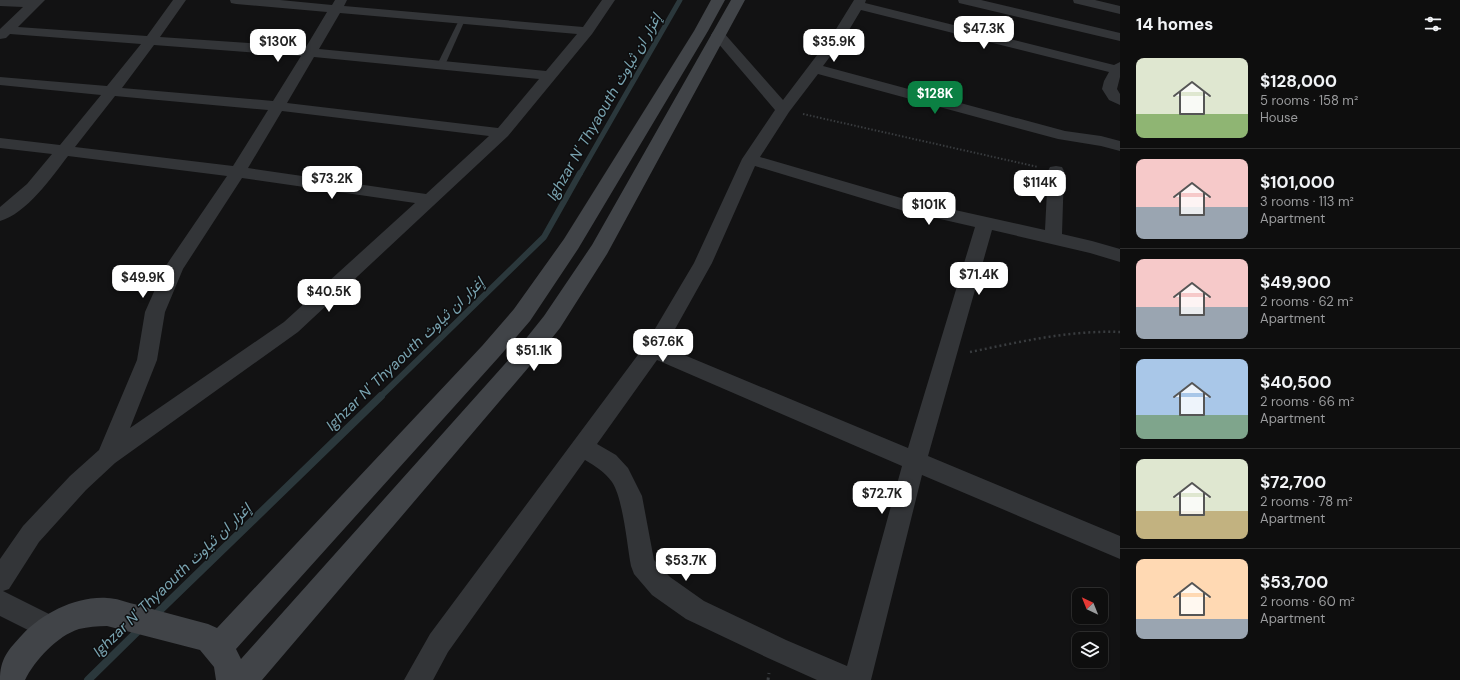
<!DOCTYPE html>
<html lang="en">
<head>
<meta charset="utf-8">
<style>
  body { margin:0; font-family:"DM Sans",Vazirmatn,sans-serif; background:#171717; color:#f1f3f6; height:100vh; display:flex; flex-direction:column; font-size:15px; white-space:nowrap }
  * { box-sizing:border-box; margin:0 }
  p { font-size:13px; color:#9b9c9e }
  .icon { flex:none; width:22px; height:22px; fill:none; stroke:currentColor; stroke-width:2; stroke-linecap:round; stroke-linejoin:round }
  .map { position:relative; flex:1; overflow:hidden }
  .side { display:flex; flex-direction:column; background:#0e0e0e; width:340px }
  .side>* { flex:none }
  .needle { width:26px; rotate:317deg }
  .tools { position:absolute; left:1072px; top:588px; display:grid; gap:8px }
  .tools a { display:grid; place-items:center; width:36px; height:36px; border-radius:8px; background:#0e0e0e; box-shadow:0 1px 3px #0004,0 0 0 1px #2e2e2e; font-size:20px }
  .price { position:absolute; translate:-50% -34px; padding:0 9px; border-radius:8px; background:#fff; color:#222; font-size:13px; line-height:26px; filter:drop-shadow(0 1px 2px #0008) }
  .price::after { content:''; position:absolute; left:50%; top:24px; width:12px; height:9px; margin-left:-6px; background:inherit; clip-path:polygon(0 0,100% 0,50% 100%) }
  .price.on { background:#0b8043; color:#fff }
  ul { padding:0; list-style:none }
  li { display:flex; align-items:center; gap:12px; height:100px; padding:0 16px }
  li+li { border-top:1px solid #2e2e2e }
  li span { display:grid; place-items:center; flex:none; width:112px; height:80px; border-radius:8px; color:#555 }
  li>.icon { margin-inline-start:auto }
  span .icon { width:48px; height:48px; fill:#fffc; stroke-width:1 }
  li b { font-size:17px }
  h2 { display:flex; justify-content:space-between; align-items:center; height:48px; padding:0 16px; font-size:17px }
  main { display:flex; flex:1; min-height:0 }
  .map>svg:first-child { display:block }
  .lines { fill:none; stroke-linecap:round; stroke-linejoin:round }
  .stream-far2 { stroke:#2b383c; stroke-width:5 }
  .stream-far1 { stroke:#2b383c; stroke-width:6 }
  .stream { stroke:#2b383c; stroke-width:8 }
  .path-far2 { stroke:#393c3f; stroke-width:2; stroke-dasharray:1.5 2; stroke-linecap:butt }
  .path-far1 { stroke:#393c3f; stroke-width:2.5; stroke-dasharray:2 3; stroke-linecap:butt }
  .path { stroke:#393c3f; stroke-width:3; stroke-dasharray:2.5 3.5; stroke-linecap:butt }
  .lane { fill:#333538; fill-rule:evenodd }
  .street { fill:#333538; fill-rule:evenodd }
  .secondary { fill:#414448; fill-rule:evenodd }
  .labels { text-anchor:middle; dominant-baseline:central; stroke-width:3; stroke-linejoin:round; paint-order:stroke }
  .water-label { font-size:15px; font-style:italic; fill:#79a3b0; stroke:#0d0d0e }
</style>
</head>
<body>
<main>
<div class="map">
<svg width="1120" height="680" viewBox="0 0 1120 680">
  <rect width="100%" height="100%" fill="#121213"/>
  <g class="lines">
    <polyline class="stream-far2" points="580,174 680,0"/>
    <polyline class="stream-far1" points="380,397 544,237 580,173"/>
    <g class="stream">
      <polyline points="153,617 381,396"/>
      <polyline points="88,680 142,627"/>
    </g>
    <polyline class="path-far2" points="803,114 1038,167"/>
    <path class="path-far1" d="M970,352c50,-10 99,-22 150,-20"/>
    <polyline class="path" points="768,680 769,673"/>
    <polygon class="lane" points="462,18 465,20 445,65 441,67 438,67 437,65 459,20"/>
    <g class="street">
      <path d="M0,0h45l-27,27 129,9 26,-36h13l-26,37 146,10 21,-35 -91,-8 -5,-1 -1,-3h50l52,5 3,-5h12l-3,6 239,21 19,-27h13l-23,34 -84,102 -210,196 -183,131 -29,27 -47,52 -30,47 -6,2 58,29 4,9 -4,9 -9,4 -52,-26v-57l23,-33 47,-50 29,-26 38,-90 8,-48 20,-45 62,-91 -159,-20c-16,21 -42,58 -68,65v-14l27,-23 25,-30 -52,-6v-10l60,7 41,-50 -101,-10v-8l107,9 34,-42 -131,-10 -4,4 -6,1v-10l23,-22 -23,-1zM340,13l237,21 -31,37 -227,-22zM154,45l147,11 -28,45 -151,-13zM314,57l225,22 -41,49 -211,-25zM115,96l153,14 -35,56 -158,-19zM282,111l207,25 -63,58 -178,-26zM242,178l173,25 -131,119 -154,106 27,-68 8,-48 18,-43z"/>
      <path d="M854,0h12l-1,3 249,62 6,-3v15l-3,12 3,5v11l-11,-5 -7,-11 2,-8 5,-9 -248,-62 -15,25 -23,31 242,65 36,5 19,5v10l-19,-5 -43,-7 -240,-65 -29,38 -29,45 141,41 144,32 3,-59 2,-4 6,-1 6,1 2,4 -2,63 30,7 28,8v13l-30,-9 -98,-23 -64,226 192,80v23l-198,-84 -51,205h-54l-49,-22 -82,-39 -34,-24 -18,-21 -3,-8c-4,-21 -8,-68 -19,-84 -7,-10 -17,-16 -27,-22l-137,192 -15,28h-29l26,-46 216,-290 48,-81 48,-104 33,-49 -64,-75 2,-3 5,-1 5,1 60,68 50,-66zM755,166l146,44 74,17 -67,221 -243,-101 47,-84zM657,360l245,106 -55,200 -61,-26 -82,-39 -34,-24 -16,-17 -12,-64 -14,-28 -12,-13 -19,-11z"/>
      <polygon points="958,0 981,0 1120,33 1120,41 959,3"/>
      <polygon points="1073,0 1095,0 1120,6 1120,14 1074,3"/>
    </g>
    <path class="secondary" d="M711,0h14l-17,31 -130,218 -48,72 -32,37 -262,291 5,10 271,-303 32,-40 48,-71 139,-245h14l-138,254 -47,74 -32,40 -266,312h-46l-2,-13 -14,-17 -93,-24c-10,0 -19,1 -28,3 -22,7 -44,31 -54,51h-25c0,-21 8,-30 22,-45 21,-22 54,-39 85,-37 9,0 18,4 27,6 24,7 49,13 74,20l9,4 265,-282 32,-37 50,-70 130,-208z"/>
  </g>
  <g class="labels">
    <g class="water-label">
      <text transform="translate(604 107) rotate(-60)">Ighzar N' Thyaouth إغزار ان ثياوث</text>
      <text transform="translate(405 354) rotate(-44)">Ighzar N' Thyaouth إغزار ان ثياوث</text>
      <text transform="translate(172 580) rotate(-44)">Ighzar N' Thyaouth إغزار ان ثياوث</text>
    </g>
  </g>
</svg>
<div class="tools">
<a><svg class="needle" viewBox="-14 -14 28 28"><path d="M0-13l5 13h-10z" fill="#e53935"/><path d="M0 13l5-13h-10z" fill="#9b9c9e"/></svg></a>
<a><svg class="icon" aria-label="layers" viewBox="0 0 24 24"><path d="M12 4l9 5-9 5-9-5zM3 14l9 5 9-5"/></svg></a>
</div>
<b class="price" style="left:984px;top:50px">$47.3K</b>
<b class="price" style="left:278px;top:63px">$130K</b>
<b class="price" style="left:834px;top:63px">$35.9K</b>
<b class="price on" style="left:935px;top:115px">$128K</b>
<b class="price" style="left:332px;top:200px">$73.2K</b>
<b class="price" style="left:1040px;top:204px">$114K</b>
<b class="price" style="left:929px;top:226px">$101K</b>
<b class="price" style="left:979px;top:296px">$71.4K</b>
<b class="price" style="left:143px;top:299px">$49.9K</b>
<b class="price" style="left:329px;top:313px">$40.5K</b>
<b class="price" style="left:663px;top:363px">$67.6K</b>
<b class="price" style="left:534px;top:372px">$51.1K</b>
<b class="price" style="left:882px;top:515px">$72.7K</b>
<b class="price" style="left:686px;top:582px">$53.7K</b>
</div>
<section class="side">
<h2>14 homes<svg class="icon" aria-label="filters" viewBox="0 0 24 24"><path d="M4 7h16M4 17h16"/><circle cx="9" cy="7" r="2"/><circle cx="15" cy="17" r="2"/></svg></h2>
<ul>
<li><span style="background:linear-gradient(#dfe7d0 70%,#8fb573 0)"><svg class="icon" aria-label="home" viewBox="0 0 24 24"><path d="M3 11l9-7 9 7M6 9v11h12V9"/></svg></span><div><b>$128,000</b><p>5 rooms · 158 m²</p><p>House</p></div></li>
<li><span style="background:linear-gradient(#f6c9c9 60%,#9aa5b1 0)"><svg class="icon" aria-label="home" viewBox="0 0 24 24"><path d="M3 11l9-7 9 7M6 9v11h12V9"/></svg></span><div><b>$101,000</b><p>3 rooms · 113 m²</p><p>Apartment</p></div></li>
<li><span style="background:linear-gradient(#f6c9c9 60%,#9aa5b1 0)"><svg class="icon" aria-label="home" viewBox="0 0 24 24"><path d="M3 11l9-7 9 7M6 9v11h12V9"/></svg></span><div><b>$49,900</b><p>2 rooms · 62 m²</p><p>Apartment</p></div></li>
<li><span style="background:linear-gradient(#a9c7e8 70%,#7fa58c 0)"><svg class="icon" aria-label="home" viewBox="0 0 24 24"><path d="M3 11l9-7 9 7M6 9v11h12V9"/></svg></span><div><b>$40,500</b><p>2 rooms · 66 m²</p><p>Apartment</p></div></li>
<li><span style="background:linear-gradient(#dfe7d0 65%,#c2b280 0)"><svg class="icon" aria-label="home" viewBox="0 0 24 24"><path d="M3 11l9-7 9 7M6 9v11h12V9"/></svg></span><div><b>$72,700</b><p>2 rooms · 78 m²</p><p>Apartment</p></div></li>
<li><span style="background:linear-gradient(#ffd9b3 75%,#9aa5b1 0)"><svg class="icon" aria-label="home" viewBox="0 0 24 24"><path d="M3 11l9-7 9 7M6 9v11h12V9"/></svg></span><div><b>$53,700</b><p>2 rooms · 60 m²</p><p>Apartment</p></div></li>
</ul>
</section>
</main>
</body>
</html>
